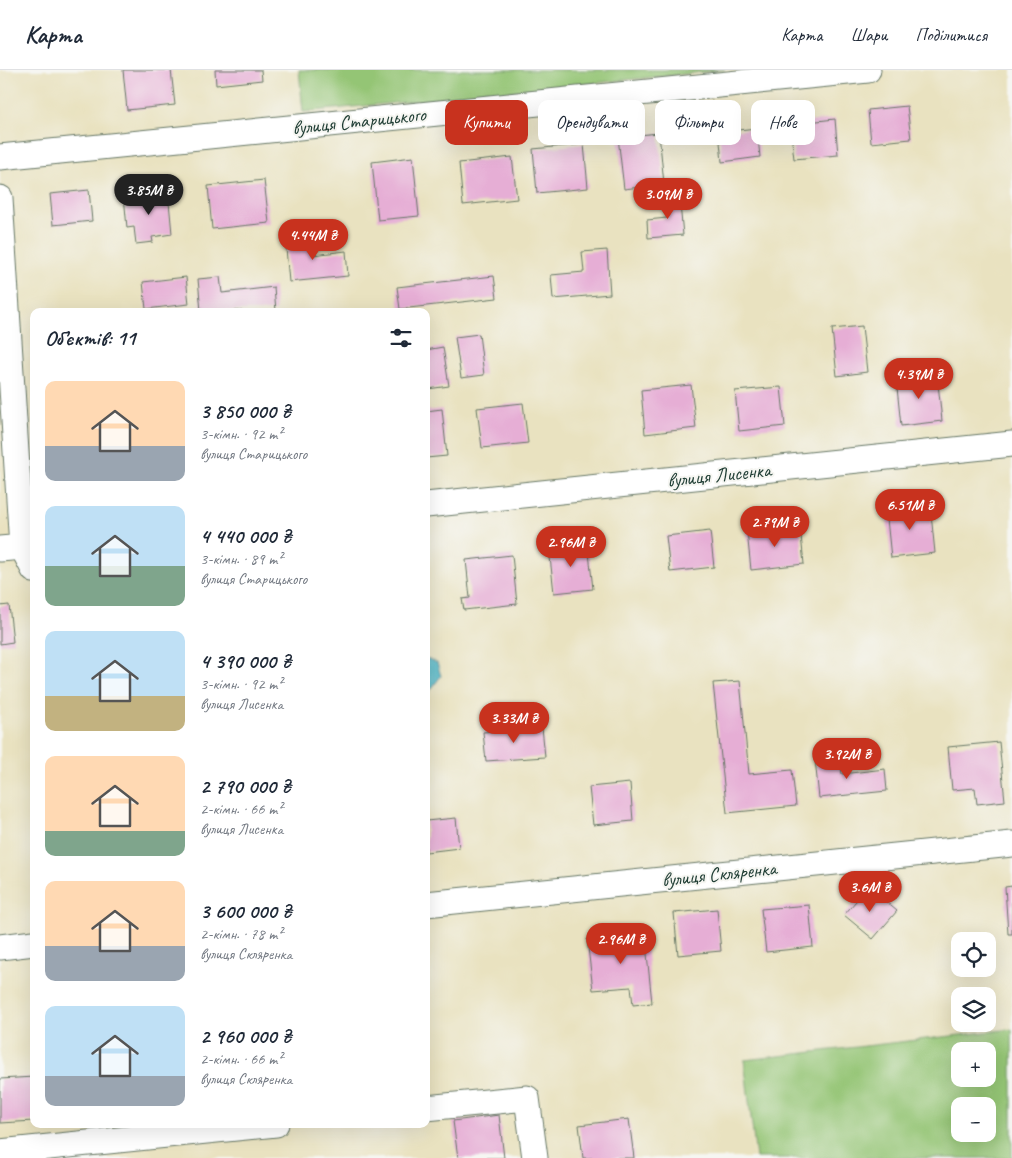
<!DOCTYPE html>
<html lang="uk">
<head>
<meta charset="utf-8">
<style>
  body { margin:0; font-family:Caveat,sans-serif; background:#f2f2f3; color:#1f2937; height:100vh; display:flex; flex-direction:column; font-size:19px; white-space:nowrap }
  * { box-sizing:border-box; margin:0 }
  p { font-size:16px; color:#747a83 }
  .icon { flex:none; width:28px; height:28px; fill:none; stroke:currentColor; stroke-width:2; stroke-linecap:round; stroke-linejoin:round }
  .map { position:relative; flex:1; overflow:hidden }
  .drawer { position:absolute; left:30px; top:238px; width:400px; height:820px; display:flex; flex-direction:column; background:#fff; border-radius:10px; box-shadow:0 5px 20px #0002 }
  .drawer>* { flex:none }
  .banner { position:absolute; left:445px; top:30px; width:475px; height:45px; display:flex; gap:10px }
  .tools { position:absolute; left:951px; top:862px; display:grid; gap:10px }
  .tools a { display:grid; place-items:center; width:45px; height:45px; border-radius:10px; background:#fff; box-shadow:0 5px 20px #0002; font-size:25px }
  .price { position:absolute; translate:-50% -42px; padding:0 11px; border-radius:18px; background:#c8321e; color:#fff; font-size:16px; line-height:32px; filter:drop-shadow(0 1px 2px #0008) }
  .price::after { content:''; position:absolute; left:50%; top:30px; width:15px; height:11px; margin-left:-8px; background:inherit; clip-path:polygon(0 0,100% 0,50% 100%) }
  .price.active { background:#222; color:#fff }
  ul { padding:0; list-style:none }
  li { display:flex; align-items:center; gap:15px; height:125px; padding:0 15px }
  li span { display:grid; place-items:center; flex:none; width:140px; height:100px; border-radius:10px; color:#555 }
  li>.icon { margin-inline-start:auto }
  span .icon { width:60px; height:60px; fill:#fffc; stroke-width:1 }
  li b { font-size:21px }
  h2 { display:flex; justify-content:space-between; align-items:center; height:60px; padding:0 15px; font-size:21px }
  .chip { padding:0 18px; border-radius:10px; background:#fff; box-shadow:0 5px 20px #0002; font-size:18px; line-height:45px }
  .chip.active { background:#c8321e; color:#fff }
  header { display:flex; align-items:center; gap:30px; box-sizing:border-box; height:70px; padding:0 25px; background:#fff; border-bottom:1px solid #e0e1e3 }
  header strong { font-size:24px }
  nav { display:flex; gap:28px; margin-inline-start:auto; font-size:18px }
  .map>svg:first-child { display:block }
  .green { fill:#94c574; stroke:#5a8154; fill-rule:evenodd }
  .water { fill:#43b0c1; stroke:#31767a }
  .building { fill:#e6aed5 }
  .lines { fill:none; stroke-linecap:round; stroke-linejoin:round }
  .street-casing { stroke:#667765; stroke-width:27 }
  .street { stroke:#fff; stroke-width:25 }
  .labels { text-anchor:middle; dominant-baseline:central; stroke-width:4; stroke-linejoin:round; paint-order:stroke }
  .street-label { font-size:20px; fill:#1f3d34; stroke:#f6f6f2 }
</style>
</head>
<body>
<header>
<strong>Карта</strong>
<nav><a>Карта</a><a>Шари</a><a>Поділитися</a></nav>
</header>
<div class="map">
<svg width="1012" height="1088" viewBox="0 0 1012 1088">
  <rect width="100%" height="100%" fill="#f6f6f2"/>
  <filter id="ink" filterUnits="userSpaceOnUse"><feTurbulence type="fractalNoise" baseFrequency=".02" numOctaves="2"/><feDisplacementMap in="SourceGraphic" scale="10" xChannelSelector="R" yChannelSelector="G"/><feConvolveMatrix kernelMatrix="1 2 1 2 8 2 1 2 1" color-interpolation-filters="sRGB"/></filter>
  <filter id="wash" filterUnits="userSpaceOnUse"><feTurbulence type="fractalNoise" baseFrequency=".0096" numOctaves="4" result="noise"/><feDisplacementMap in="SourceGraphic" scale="20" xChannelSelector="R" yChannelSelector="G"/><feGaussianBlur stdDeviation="1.12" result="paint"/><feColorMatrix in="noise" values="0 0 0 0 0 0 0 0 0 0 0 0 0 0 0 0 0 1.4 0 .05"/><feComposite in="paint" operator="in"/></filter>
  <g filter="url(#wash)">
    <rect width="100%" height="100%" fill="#e9e2c0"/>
    <g class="green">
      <polygon points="299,0 725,0 303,42"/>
      <path d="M1012,959v129h-256l-12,-98zM960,981h28v28h-28zM960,1036h28v28h-28z"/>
    </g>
    <polygon class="water" points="426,588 437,593 441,606 429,622 426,622"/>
    <g id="blocks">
      <g class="building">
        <polygon points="123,0 171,0 175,35 127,40"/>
        <polygon points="215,0 261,0 262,10 216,15"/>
        <polygon points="907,36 911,69 871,73 868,40"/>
        <polygon points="835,49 838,85 794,89 790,54"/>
        <polygon points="757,58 760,87 722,92 719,62"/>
        <polygon points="659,63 664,114 624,119 618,67"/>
        <polygon points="584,74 588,118 537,123 533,79"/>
        <polygon points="413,87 419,146 378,150 372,92"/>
        <polygon points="512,87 517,129 463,135 459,93"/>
        <polygon points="264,110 269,153 212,159 208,116"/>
        <polygon points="89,120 92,151 53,155 50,124"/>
        <polygon points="168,121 172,164 152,167 153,172 136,174 134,157 127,158 124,126"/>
        <polygon points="679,124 683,165 648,168 647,150 667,148 665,125"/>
        <polygon points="312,165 313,185 346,181 348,206 289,212 285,167"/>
        <polygon points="607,180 610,224 553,229 551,205 584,202 582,182"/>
        <polygon points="494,206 497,228 400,239 397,217"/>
        <polygon points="186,207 189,234 146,239 143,212"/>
        <polygon points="220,207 222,223 274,217 276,241 201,241 198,209"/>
        <polygon points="862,256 867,302 837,306 832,259"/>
        <polygon points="479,264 484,305 461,308 455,267"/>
        <polygon points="443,277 449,316 428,319 426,280"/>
        <polygon points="937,304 942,351 901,356 896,308"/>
        <polygon points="691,315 696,358 645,364 641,320"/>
        <polygon points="781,317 785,356 739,361 735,321"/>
        <polygon points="523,333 528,373 482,378 477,338"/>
        <polygon points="442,339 447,386 426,388 426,341"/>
        <polygon points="930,434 935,483 891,488 886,439"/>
        <polygon points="800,456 804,494 751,500 747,461"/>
        <polygon points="710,461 714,497 670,502 666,466"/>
        <polygon points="588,474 593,519 554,523 549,478"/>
        <polygon points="512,485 517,534 464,540 462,529 470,528 466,490"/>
        <polygon points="9,535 13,572 0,574 0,536"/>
        <polygon points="740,611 749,704 792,700 796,736 727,743 713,613"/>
        <polygon points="542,657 545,687 486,691 483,662"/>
        <polygon points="999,672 1005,731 977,734 975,718 952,720 948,677"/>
        <polygon points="840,687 842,704 885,699 887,721 819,728 815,689"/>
        <polygon points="630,713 633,751 593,755 589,717"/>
        <polygon points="456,748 459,778 426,782 426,751"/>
        <polygon points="1012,816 1012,864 1008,864 1005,817"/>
        <polygon points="868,817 897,841 873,869 844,845"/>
        <polygon points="809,835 813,877 766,882 761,839"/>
        <polygon points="717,839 721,881 678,885 674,843"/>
        <polygon points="645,864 652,933 633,935 631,917 593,920 587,869"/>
        <polygon points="34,1007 34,1051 0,1053 0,1009"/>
        <polygon points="499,1045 504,1088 458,1088 453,1051"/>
        <polygon points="629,1049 634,1088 583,1088 579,1055"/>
      </g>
    </g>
  </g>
  <g filter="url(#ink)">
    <use href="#blocks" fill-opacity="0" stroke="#667765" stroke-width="1"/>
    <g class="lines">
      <g class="street-casing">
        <g id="street">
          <polyline points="0,87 868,0"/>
          <polyline points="0,128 22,477 34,500"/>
          <polyline points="426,435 1012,374"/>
          <polyline points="0,479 34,476"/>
          <polyline points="426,834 1012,774"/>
          <polyline points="0,877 34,873"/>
          <polyline points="426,1038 527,1028 535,1088"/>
          <polyline points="0,1082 276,1054"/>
        </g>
      </g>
      <use href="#street" class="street"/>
    </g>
  </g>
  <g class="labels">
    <g class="street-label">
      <text transform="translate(359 51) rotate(-6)">вулиця Старицького</text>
      <text transform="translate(719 405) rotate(-6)">вулиця Лисенка</text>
      <text transform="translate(719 804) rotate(-6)">вулиця Скляренка</text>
    </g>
  </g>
</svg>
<div class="tools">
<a><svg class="icon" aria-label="locate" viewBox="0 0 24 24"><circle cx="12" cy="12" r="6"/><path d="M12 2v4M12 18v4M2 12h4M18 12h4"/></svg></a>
<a><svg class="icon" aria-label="layers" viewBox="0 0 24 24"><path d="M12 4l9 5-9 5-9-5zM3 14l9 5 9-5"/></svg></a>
<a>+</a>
<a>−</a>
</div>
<b class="price active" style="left:149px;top:146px">3.85M ₴</b>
<b class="price" style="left:668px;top:150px">3.09M ₴</b>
<b class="price" style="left:313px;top:191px">4.44M ₴</b>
<b class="price" style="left:919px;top:330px">4.39M ₴</b>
<b class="price" style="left:910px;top:461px">6.51M ₴</b>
<b class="price" style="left:775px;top:478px">2.79M ₴</b>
<b class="price" style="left:571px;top:498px">2.96M ₴</b>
<b class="price" style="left:514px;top:674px">3.33M ₴</b>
<b class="price" style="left:847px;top:710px">3.92M ₴</b>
<b class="price" style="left:870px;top:843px">3.6M ₴</b>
<b class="price" style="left:621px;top:895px">2.96M ₴</b>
<div class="banner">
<a class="chip active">Купити</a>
<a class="chip">Орендувати</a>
<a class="chip">Фільтри</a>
<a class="chip">Нове</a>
</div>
<section class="drawer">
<h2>Об’єктів: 11<svg class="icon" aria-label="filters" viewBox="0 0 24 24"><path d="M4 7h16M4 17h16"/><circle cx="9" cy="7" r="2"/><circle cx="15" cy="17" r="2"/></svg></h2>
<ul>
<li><span style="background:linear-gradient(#ffd9b3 65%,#9aa5b1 0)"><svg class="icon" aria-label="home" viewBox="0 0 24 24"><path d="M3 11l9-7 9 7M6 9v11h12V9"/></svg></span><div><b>3 850 000 ₴</b><p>3-кімн. · 92 m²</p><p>вулиця Старицького</p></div></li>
<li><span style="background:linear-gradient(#bfe0f5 60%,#7fa58c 0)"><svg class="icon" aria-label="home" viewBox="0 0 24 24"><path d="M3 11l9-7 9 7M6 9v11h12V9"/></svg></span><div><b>4 440 000 ₴</b><p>3-кімн. · 89 m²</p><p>вулиця Старицького</p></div></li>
<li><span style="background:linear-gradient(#bfe0f5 65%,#c2b280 0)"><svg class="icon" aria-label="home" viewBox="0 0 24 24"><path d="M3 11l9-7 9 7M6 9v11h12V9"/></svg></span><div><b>4 390 000 ₴</b><p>3-кімн. · 92 m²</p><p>вулиця Лисенка</p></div></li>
<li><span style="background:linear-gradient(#ffd9b3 75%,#7fa58c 0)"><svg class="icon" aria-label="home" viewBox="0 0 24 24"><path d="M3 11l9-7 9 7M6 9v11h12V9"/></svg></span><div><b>2 790 000 ₴</b><p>2-кімн. · 66 m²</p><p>вулиця Лисенка</p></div></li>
<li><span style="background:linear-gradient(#ffd9b3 65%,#9aa5b1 0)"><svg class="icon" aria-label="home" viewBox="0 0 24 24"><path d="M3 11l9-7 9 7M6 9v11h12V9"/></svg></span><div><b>3 600 000 ₴</b><p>2-кімн. · 78 m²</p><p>вулиця Скляренка</p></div></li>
<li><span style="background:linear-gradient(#bfe0f5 70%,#9aa5b1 0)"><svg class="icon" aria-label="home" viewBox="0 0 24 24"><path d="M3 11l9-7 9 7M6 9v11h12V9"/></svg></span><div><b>2 960 000 ₴</b><p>2-кімн. · 66 m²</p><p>вулиця Скляренка</p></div></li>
</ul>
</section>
</div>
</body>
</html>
